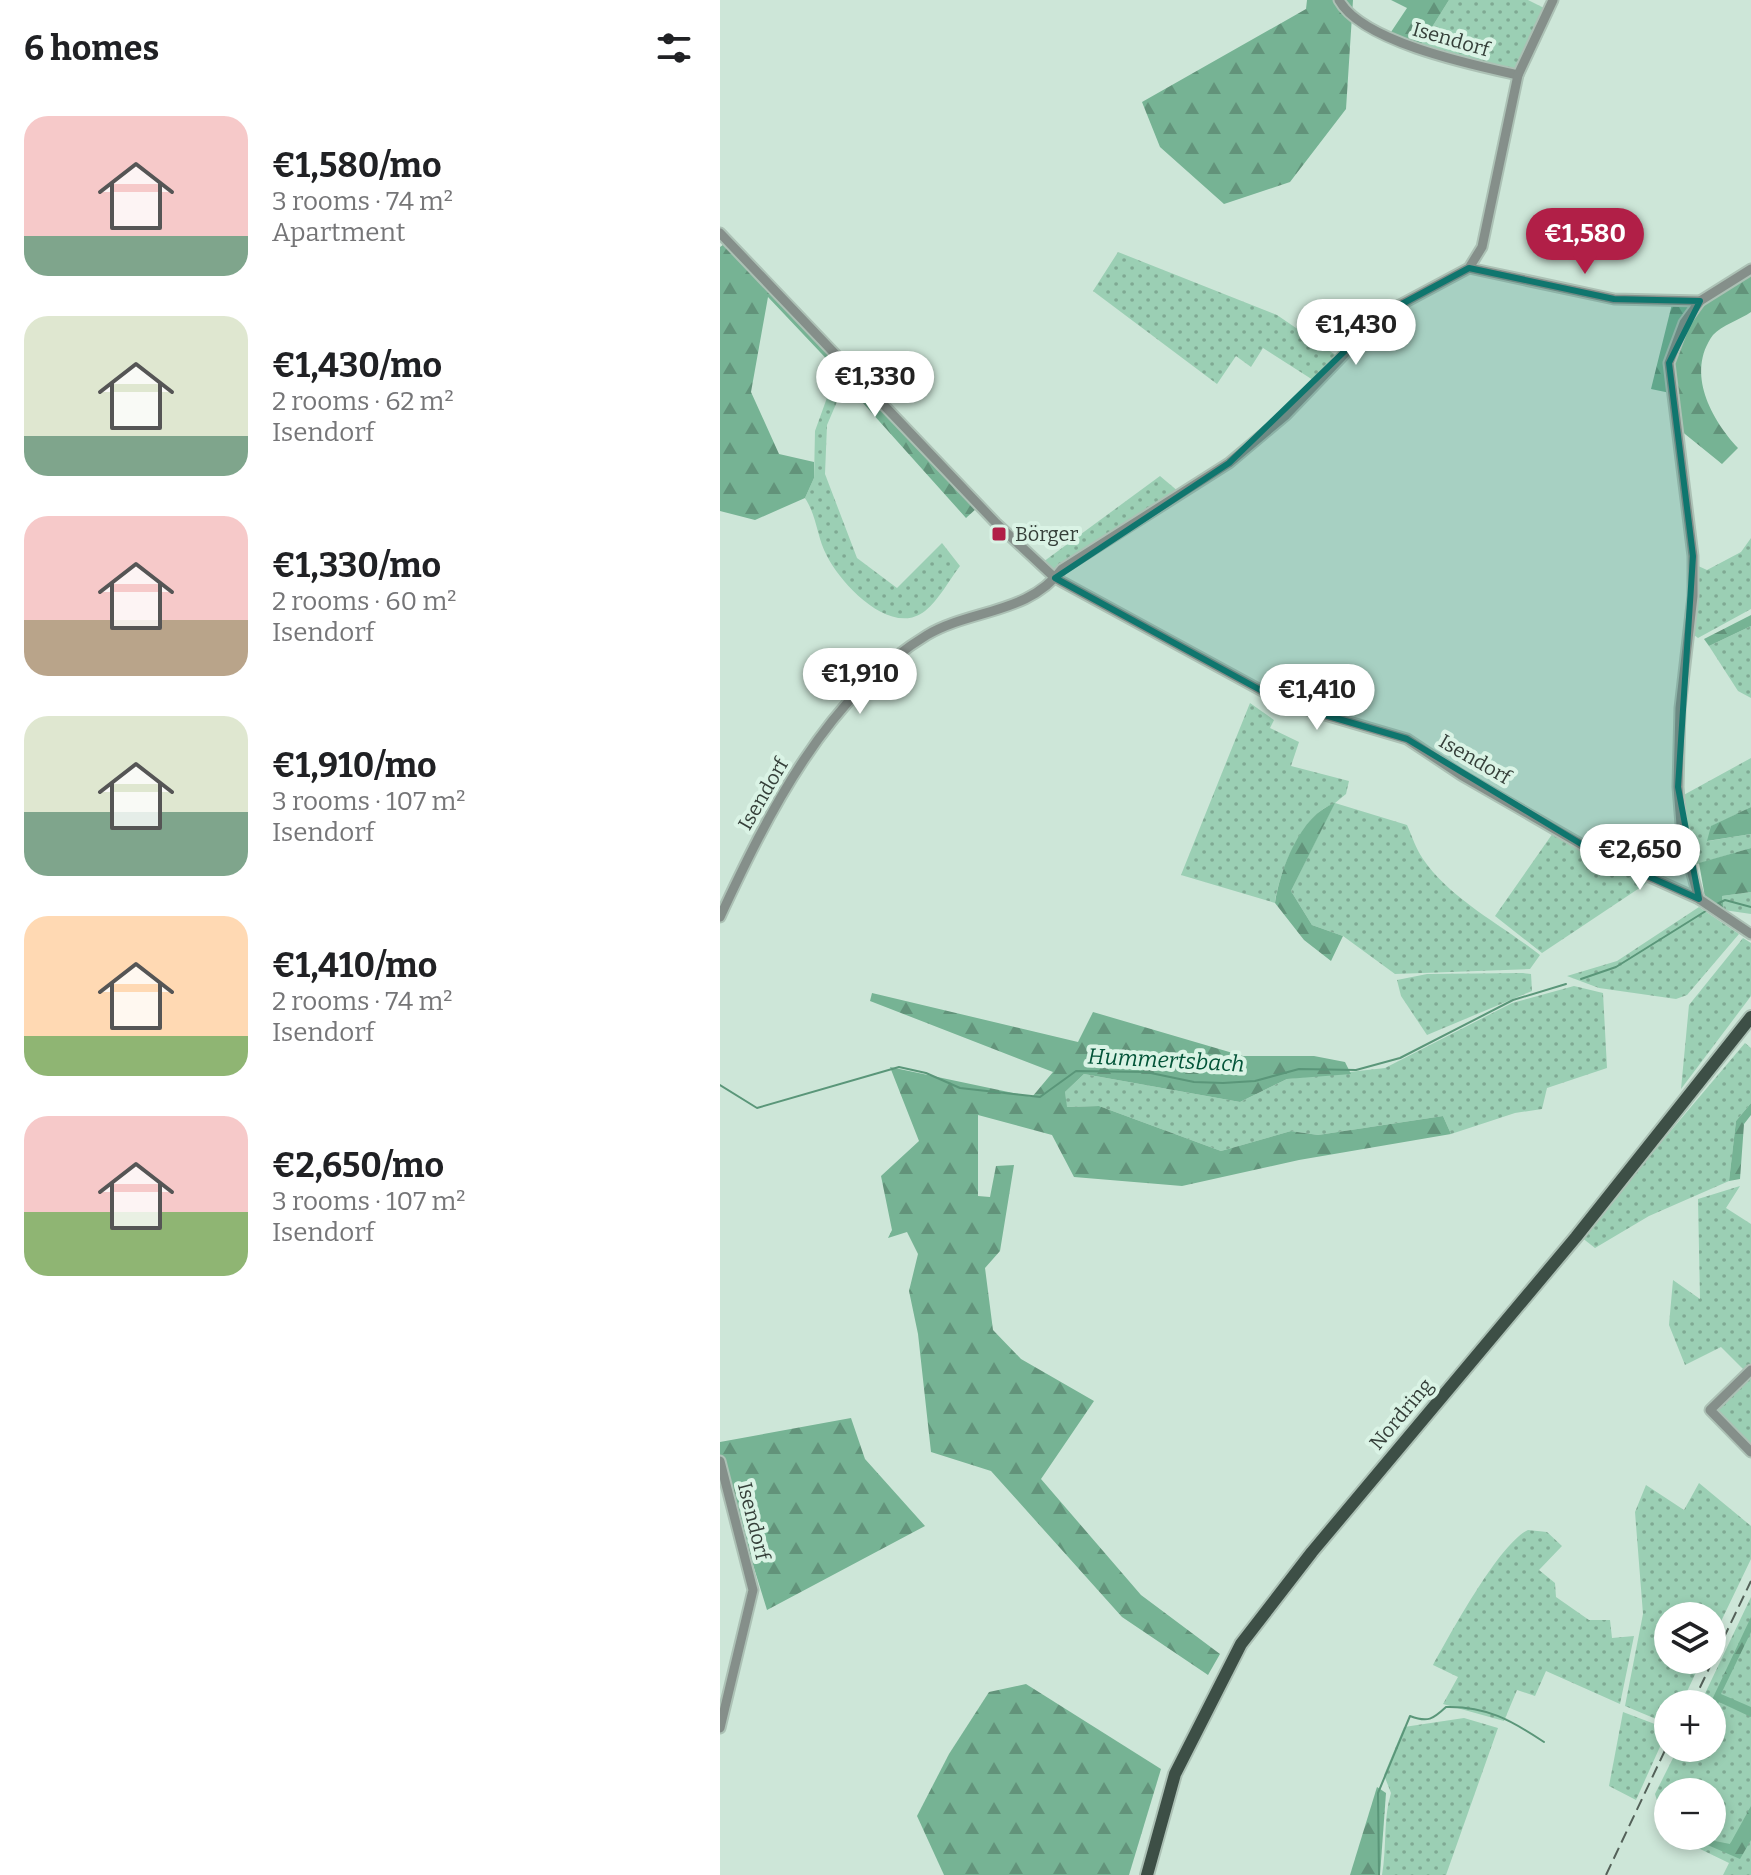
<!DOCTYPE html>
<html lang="en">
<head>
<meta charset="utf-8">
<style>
  body { margin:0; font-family:Bitter,serif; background:#f2f2f2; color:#202124; height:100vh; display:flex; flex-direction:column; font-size:30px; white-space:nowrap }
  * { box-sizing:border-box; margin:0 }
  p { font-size:26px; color:#757577 }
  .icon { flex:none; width:44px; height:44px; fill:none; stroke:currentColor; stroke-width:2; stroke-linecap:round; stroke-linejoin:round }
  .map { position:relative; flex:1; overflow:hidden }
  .sheet { display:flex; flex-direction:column; background:#fff; width:720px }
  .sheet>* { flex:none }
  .controls { position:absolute; left:934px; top:1602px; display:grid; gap:16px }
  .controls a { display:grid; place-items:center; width:72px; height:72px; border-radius:50%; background:#fff; box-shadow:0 4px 12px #0003; font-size:40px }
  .price { position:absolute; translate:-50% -68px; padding:0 18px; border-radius:28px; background:#fff; color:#222; font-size:26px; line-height:52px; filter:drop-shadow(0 2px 4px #0008) }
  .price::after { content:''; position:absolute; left:50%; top:48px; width:24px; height:18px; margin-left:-12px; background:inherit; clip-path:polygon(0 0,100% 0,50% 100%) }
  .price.current { background:#b11f47; color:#fff }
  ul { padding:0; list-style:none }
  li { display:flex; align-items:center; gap:24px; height:200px; padding:0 24px }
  li span { display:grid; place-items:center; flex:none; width:224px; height:160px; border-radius:24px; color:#555 }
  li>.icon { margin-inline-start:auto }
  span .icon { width:96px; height:96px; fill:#fffc; stroke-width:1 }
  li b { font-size:34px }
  h2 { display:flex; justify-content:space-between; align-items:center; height:96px; padding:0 24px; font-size:34px }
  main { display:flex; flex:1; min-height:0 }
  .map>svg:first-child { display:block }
  .green { fill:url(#green-dots) }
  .forest { fill:url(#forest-firs) }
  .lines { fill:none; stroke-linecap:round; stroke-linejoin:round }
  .stream { stroke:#5a9679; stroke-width:2 }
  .minor-casing { stroke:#acc1b5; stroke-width:13 }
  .major-casing { stroke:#acc1b5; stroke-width:16 }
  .minor { stroke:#858f8a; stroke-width:9 }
  .major { stroke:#3d4f46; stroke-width:12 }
  .rail { stroke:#546159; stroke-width:2; stroke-dasharray:12 6; stroke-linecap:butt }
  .marked { fill:#0f766e; fill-opacity:0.2; stroke:#0f766e; stroke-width:6; stroke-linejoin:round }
  .poi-dot { fill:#b11f47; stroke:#daf3e5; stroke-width:3 }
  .labels { text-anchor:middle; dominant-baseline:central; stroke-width:8; stroke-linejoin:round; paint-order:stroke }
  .street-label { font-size:20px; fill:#353f39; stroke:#daf3e5 }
  .poi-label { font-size:20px; fill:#353f39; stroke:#daf3e5; text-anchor:start }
  .water-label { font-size:22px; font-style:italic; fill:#035438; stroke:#daf3e5 }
</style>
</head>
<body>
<main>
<section class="sheet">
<h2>6 homes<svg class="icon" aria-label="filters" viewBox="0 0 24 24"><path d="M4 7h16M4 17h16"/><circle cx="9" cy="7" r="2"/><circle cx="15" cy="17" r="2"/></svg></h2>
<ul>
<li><span style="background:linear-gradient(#f6c9c9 75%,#7fa58c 0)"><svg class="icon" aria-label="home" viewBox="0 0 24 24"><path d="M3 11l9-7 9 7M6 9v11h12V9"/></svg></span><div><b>€1,580/mo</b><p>3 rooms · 74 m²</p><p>Apartment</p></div></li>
<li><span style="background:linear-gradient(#dfe7d0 75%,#7fa58c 0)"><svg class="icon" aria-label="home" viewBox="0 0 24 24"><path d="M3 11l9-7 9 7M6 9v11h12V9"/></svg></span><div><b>€1,430/mo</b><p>2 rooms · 62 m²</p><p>Isendorf</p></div></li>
<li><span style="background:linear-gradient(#f6c9c9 65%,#b9a48a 0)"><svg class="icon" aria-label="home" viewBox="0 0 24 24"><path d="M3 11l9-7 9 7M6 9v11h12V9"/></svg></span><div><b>€1,330/mo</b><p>2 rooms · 60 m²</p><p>Isendorf</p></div></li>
<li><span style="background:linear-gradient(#dfe7d0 60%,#7fa58c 0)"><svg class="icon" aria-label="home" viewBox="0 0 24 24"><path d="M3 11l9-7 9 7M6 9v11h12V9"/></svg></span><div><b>€1,910/mo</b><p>3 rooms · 107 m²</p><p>Isendorf</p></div></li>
<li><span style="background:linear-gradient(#ffd9b3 75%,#8fb573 0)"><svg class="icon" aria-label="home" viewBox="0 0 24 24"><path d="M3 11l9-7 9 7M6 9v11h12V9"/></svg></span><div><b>€1,410/mo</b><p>2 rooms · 74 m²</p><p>Isendorf</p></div></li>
<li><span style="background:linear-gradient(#f6c9c9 60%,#8fb573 0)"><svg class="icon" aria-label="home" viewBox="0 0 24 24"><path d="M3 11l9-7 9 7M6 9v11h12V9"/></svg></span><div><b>€2,650/mo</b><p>3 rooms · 107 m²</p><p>Isendorf</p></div></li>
</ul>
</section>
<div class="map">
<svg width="1031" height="1875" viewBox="0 0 1031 1875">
  <defs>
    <pattern id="green-dots" width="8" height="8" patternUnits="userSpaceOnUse" patternTransform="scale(2)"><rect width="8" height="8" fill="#9bcfb4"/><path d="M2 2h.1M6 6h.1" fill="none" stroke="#7fa993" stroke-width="1.8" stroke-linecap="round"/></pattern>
    <pattern id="forest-firs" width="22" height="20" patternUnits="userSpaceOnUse" patternTransform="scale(2)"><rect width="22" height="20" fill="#76b394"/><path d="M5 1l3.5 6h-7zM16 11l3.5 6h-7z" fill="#62937a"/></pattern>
  </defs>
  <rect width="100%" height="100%" fill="#cde6d8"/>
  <g class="green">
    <polygon points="729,0 808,0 824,8 796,72 699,48"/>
    <polygon points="398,252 557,315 617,356 593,380 543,348 531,367 516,356 497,384 373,291"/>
    <path d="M117,370l8,13 -18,42 -2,49 32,84 40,30 45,-45 18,23c-11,14 -21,34 -35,45 -34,27 -84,-27 -98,-55 -10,-18 -10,-40 -22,-58l9,-20 1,-47z"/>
    <polygon points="440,476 459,492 332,571 323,562"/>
    <polygon points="1031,538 1031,609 978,638 974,635 976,565 987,570 1021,552"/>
    <polygon points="1031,626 1031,698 1018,691 989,646"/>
    <path d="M530,703l24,17 -4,8 29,14 -8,24 58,15 -3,13 -11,9 72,22c5,11 9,24 16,34 27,40 79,66 117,96l-10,14 -135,5 -52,-38 -31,-11 -21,-34 43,-87c-32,9 -55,69 -59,99l-94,-28z"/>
    <polygon points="1031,758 1031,807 992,826 988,841 1031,834 1031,848 974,865 965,838 960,797"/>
    <polygon points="833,833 877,860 927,883 822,953 775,916"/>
    <polygon points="1031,892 1031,914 1004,910 1002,896"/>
    <polygon points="979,907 1019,934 967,995 956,999 879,988 847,976 897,961"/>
    <polygon points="1023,938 1031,943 1031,996 961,1089 969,1005"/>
    <polygon points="803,973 811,974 812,991 707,1035 681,996 677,980 707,974"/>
    <polygon points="854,986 883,993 887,1068 827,1088 822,1109 795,1113 731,1134 723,1116 598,1135 571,1131 501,1151 379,1106 346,1107 345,1092 364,1074 520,1102 567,1079 665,1068 792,1003"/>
    <polygon points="1025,1043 1031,1048 1031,1103 1016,1121 1009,1181 929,1216 875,1248 861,1237"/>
    <polygon points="1020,1186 1006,1208 1031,1224 1031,1367 1026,1372 1001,1347 965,1365 949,1325 953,1280 980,1299 978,1199"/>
    <polygon points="1031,1375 1031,1448 994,1410"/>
    <polygon points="979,1483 1031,1526 1031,1559 992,1640 992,1616 948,1616 948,1660 982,1660 961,1704 948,1704 948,1724 905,1706 923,1614 915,1512 926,1485 964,1510"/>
    <path d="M808,1530l19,2 15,14 -23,24 16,13 1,14 33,23h21l2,18 22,-2 -14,68 -74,-33 -11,25 -18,-6 -13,31 -61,-17 15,-27 -25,-12c17,-30 65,-120 95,-135z"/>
    <polygon points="1031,1597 1031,1875 1003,1875 1009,1863 978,1848 965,1836 992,1836 992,1792 948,1792 948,1821 941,1814 935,1794 958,1748 992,1748 992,1704 980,1704"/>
    <polygon points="903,1712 948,1729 916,1800 889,1786"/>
    <path d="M744,1718l34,10 -52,147h-64c5,-28 1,-56 9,-82l-7,-18 20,-48z"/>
  </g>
  <g class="forest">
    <polygon points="587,0 633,0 626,109 570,182 504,204 440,147 422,102 586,9"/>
    <polygon points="671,0 729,0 699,48 671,32 687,8"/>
    <polygon points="7,242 257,508 246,518 125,383 117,370 48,297 31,392 59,454 94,462 94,478 85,498 35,520 0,511 0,247"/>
    <path d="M1031,275v37c-10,7 -30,14 -38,23 -28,38 -1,85 25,113l-16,16 -42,-34 -5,-36 -24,-5 21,-85 28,2z"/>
    <polygon points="1031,615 1031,626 989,646 984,639"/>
    <path d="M615,803l-44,88 21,34 31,11 -12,25 -27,-21 -29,-37c5,-33 25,-88 60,-100z"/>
    <polygon points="1031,807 1031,834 987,841 991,826"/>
    <polygon points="1031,848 1031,892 1002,896 1004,910 985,897 979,863"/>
    <polygon points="152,993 358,1042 373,1012 523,1056 594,1056 625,1062 631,1074 567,1079 520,1102 364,1074 345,1092 347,1107 379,1106 501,1151 571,1131 598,1135 723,1116 731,1134 579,1160 462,1186 354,1177 332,1135 258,1115 258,1196 270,1197 276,1166 294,1165 280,1251 265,1268 273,1330 301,1359 374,1401 321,1479 421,1595 500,1654 488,1675 402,1617 271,1471 211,1452 198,1334 189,1291 198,1254 187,1232 168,1238 172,1230 161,1176 199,1141 170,1067 312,1097 333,1072 150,1001"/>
    <polygon points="1031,1103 1031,1115 1024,1124 1020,1179 1009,1181 1016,1121"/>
    <polygon points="131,1418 145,1459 205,1526 47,1610 0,1458 0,1442"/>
    <polygon points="1031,1617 1031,1632 1001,1694 1031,1707 1031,1717 999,1702 992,1716 990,1704"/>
    <polygon points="306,1684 441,1769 409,1875 224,1875 197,1816 229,1754 269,1692"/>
    <polygon points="657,1787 666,1793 660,1875 630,1875"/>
    <polygon points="1031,1806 1031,1840 1020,1859 983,1843 985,1839 1010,1844"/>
  </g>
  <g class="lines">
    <g class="stream">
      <polyline points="995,905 1005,900 1031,907"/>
      <polyline points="861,979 896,967 989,909"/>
      <polyline points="0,1085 37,1108 179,1067 206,1073 240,1088 320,1097 356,1071 426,1072 474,1082 503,1083 535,1081 579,1069 636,1070 680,1058 793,1000 846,984"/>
      <path d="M659,1875l-1,-82 32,-77c18,7 23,3 36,-9 40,-1 65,13 98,35"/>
    </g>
    <g class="minor-casing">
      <g id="minor">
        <path d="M619,0c23,42 134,65 179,75"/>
        <polyline points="0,233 276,523 335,578 564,703 687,739 741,775 876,853 979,899 1031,934"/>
        <polyline points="749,268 894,299 980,301"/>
        <polyline points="979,899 962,837 958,787 960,708 973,596 973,556 949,363 964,323 980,301 1031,269"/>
        <path d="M0,917c48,-103 106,-221 207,-282 44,-26 102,-21 135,-66l167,-106 57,-48 97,-101 86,-46 13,-21 36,-172 35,-75"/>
        <polyline points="1031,1370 990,1410 1031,1452"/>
        <polyline points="0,1461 33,1590 0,1728"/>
      </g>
    </g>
    <g class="major-casing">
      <polyline id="major" points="427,1875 455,1774 521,1644 592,1552 856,1237 1031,1017"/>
    </g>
    <use href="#minor" class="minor"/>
    <use href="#major" class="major"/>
    <g class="rail">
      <polyline points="972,1704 1031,1581"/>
      <polyline points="886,1875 948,1744"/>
    </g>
  </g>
  <path class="marked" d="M749,268l145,31 86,2 -31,62 24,193 -15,231 21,112 -103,-46 -189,-114 -123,-36 -229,-125 174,-115 154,-149z"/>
  <rect class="poi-dot" x="271" y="526" width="16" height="16" rx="4"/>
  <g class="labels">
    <g class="street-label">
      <text transform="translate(731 39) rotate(16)">Isendorf</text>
      <text transform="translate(755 759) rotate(30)">Isendorf</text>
      <text transform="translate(43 794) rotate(-60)">Isendorf</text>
      <text transform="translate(681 1414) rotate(-50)">Nordring</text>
      <text transform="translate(34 1521) rotate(76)">Isendorf</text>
    </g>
    <g class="poi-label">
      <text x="295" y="534">Börger</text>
    </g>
    <g class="water-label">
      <text transform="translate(446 1060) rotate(3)">Hummertsbach</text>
    </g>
  </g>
</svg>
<div class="controls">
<a><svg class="icon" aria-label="layers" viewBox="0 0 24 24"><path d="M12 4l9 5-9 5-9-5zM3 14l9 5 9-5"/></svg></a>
<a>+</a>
<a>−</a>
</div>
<b class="price current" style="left:865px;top:276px">€1,580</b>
<b class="price" style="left:636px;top:367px">€1,430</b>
<b class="price" style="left:155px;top:419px">€1,330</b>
<b class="price" style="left:140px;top:716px">€1,910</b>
<b class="price" style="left:597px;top:732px">€1,410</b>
<b class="price" style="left:920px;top:892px">€2,650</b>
</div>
</main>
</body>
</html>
